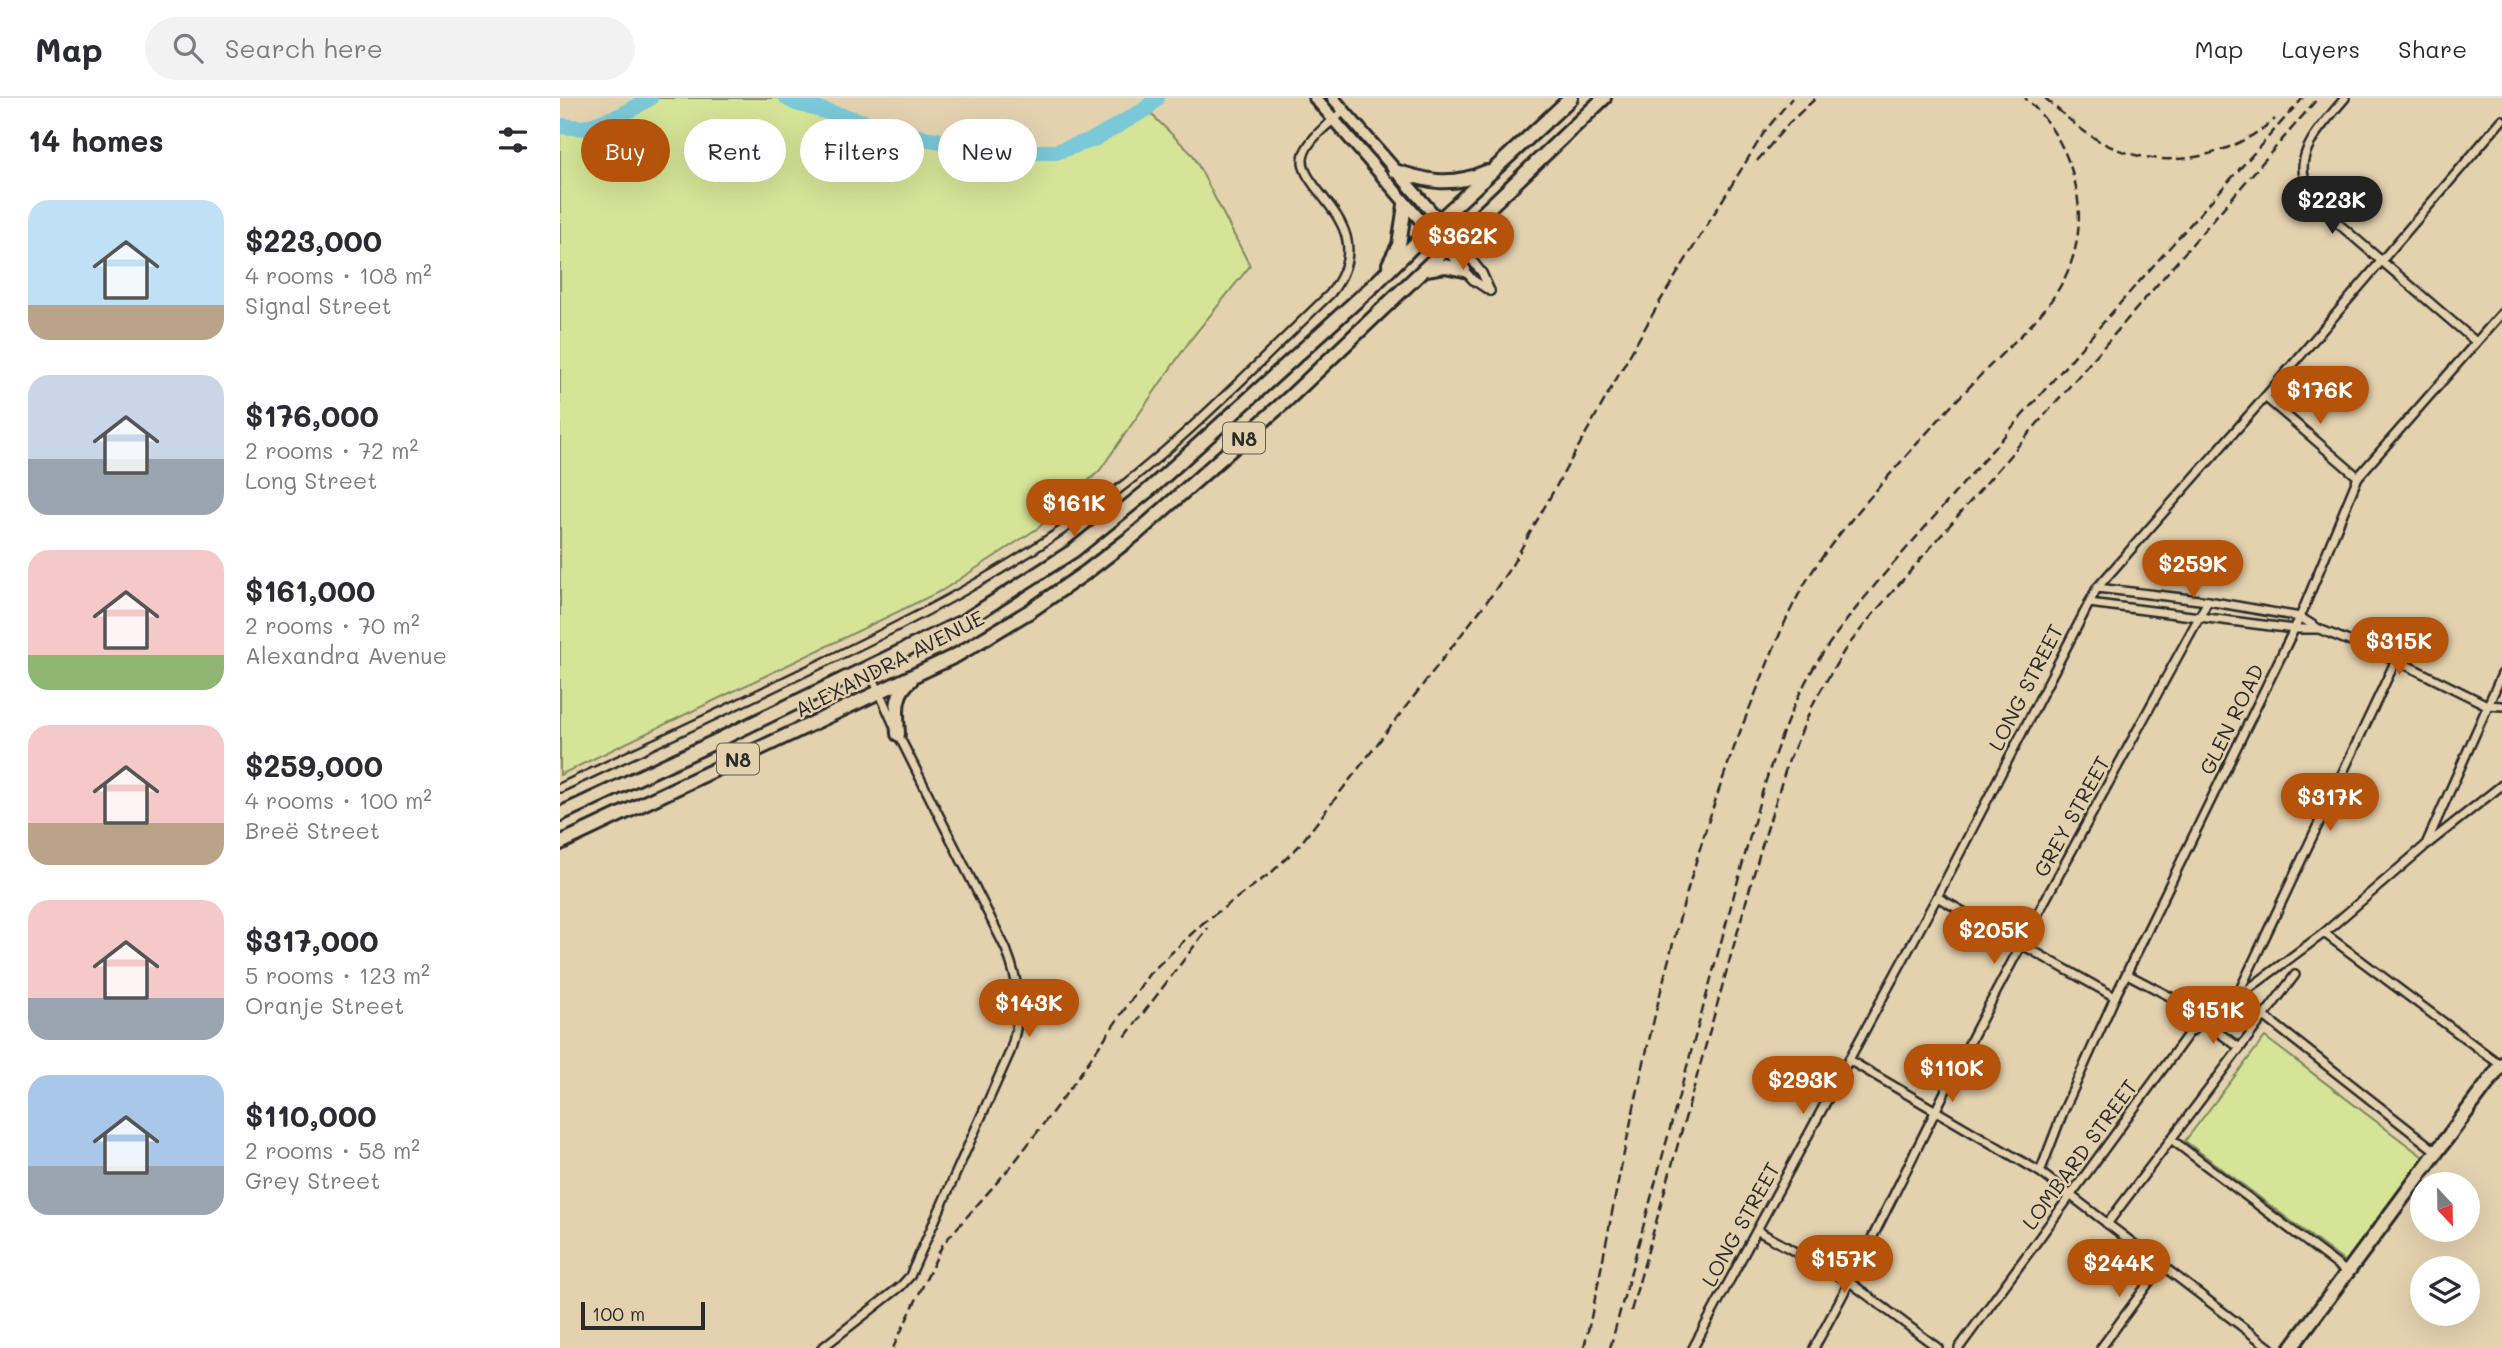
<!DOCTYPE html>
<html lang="en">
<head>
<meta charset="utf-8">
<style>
  body { margin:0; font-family:Mali,sans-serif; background:#f2f2f3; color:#2b2b33; height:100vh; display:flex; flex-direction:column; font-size:26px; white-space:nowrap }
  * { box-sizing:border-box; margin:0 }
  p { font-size:23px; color:#7c7c81 }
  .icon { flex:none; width:38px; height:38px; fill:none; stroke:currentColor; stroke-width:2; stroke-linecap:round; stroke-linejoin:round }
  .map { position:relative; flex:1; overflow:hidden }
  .sheet { display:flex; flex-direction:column; background:#fff; width:560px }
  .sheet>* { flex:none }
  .guide { position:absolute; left:21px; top:21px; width:665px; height:63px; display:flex; gap:14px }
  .needle { width:46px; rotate:158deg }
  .tools { position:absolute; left:1850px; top:1074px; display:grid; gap:14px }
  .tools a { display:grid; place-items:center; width:70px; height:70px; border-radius:50%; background:#fff; box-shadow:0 7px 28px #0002; font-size:35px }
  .scale { position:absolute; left:21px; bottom:18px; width:124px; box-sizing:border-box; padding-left:7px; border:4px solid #2b2b2b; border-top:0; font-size:19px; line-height:24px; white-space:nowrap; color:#2b2b2b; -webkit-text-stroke:5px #e4d2af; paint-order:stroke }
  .price { position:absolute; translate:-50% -60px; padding:0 16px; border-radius:24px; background:#b45309; color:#fff; font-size:23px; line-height:46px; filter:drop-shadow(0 2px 4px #0008) }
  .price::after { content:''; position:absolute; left:50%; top:42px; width:21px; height:16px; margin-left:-10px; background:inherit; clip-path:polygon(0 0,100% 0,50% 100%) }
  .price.active { background:#222; color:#fff }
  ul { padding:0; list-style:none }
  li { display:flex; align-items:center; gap:21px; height:175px; padding:0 28px }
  li span { display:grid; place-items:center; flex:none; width:196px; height:140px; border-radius:21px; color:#555 }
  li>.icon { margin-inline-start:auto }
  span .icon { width:84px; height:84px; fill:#fffc; stroke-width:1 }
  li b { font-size:30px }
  h2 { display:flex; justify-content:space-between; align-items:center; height:84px; padding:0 28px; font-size:30px }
  .tag { padding:0 24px; border-radius:32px; background:#fff; box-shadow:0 7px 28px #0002; font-size:24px; line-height:63px }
  .tag.active { background:#b45309; color:#fff }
  header { display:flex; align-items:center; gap:42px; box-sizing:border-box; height:98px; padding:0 35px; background:#fff; border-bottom:2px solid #e1e1e2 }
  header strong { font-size:33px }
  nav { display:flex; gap:38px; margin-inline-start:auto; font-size:24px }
  .search { width:490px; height:63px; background:#f2f2f3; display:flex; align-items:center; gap:18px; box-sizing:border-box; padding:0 24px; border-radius:38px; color:#7c7c81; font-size:26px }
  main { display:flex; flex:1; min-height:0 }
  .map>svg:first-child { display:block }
  .green { fill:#d5e497; stroke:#808861; stroke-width:2 }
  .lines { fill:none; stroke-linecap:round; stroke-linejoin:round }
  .river { stroke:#7ac8d8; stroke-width:16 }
  .minor-casing { stroke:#2b2b2b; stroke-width:12 }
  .secondary-casing { stroke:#2b2b2b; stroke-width:16 }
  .primary-casing { stroke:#2b2b2b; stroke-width:18 }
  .trunk-casing { stroke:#2b2b2b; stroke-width:18 }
  .minor { stroke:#e4d2af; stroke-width:7 }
  .secondary { stroke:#e4d2af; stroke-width:10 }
  .primary { stroke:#e4d2af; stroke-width:12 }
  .trunk { stroke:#e4d2af; stroke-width:12 }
  .rail { stroke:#2b2b2b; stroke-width:2.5; stroke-dasharray:10 5; stroke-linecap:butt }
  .labels { text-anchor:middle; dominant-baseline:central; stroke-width:5; stroke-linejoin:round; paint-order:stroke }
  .shield { fill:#e4d2af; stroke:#625d53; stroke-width:2 }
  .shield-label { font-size:19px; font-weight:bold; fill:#2b2b2b }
  .street-label { font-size:21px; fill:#2b2b2b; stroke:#e4d2af }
</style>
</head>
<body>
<header>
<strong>Map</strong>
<div class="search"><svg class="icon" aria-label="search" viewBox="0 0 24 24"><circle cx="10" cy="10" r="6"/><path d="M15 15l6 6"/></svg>Search here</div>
<nav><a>Map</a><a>Layers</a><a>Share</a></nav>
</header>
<main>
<section class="sheet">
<h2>14 homes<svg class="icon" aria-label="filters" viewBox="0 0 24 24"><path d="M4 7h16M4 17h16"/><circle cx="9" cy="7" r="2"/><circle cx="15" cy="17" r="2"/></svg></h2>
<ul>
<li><span style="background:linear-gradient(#bfe0f5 75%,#b9a48a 0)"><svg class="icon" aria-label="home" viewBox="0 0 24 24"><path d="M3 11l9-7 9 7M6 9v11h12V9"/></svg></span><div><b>$223,000</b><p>4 rooms · 108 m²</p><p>Signal Street</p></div></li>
<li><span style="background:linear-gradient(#c9d6e8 60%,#9aa5b1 0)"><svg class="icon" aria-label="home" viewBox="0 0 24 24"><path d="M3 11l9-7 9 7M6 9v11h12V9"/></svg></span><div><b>$176,000</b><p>2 rooms · 72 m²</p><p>Long Street</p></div></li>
<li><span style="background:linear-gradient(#f6c9c9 75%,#8fb573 0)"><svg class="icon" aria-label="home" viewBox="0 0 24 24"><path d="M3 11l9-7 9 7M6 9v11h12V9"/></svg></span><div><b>$161,000</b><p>2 rooms · 70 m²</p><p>Alexandra Avenue</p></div></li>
<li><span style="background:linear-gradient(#f6c9c9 70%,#b9a48a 0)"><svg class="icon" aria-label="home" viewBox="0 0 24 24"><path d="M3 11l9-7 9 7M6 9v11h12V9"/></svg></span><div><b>$259,000</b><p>4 rooms · 100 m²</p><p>Breë Street</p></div></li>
<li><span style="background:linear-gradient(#f6c9c9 70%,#9aa5b1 0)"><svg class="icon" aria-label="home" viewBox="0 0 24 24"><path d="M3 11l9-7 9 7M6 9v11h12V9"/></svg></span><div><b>$317,000</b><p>5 rooms · 123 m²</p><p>Oranje Street</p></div></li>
<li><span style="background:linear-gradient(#a9c7e8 65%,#9aa5b1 0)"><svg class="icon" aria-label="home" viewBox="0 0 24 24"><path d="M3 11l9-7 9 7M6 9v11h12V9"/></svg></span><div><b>$110,000</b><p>2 rooms · 58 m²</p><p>Grey Street</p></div></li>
</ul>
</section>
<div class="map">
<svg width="1942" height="1250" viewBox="0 0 1942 1250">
  <rect width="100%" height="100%" fill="#e4d2af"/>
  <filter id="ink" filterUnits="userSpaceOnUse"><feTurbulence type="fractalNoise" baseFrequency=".0143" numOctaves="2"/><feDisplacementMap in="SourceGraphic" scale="14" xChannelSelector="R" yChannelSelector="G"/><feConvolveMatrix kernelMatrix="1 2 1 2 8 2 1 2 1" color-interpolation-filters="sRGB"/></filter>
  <g filter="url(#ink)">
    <g class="green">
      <polygon points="90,0 227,0 236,5 362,40 455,54 496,54 534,41 586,11 633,57 690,168 631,241 540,372 478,430 383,492 0,677 0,28 24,30 62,17"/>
      <polygon points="1705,939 1863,1059 1785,1164 1625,1043"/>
    </g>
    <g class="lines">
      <g class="river">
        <polyline points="227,0 236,5 362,40 455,54 496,54 534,41 586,11 597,0"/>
        <polyline points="0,28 24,30 62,17 90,0"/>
      </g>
      <g class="minor-casing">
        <g id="minor">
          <path d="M1785,0c-40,47 -65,72 -11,122l142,122"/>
          <polyline points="896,142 922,175 930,193"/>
          <polyline points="886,152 913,182 930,193"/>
          <polyline points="1705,299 1798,379"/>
          <polyline points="1537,490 1648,503 1740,519 1759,531 1836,562 1927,607 1942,608"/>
          <polyline points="1529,505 1734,531 1758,531"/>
          <path d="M0,690c80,-38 160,-75 240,-114 107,-51 212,-104 307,-176 80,-60 151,-135 223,-204 56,-70 -38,-105 -26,-140 6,-17 27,-32 40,-43"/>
          <polyline points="1867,744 1942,576"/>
          <polyline points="1377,799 1555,899"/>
          <polyline points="1764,835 1942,968"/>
          <polyline points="1567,876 1649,919"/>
          <polyline points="1678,896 1836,562"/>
          <polyline points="1704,918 1877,1054"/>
          <polyline points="1643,923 1680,950"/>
          <polyline points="1289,962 1480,1074 1710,1250"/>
          <polyline points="1611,1041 1788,1175"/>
          <polyline points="1480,1074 1503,1014 1555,899 1740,519 1798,379 1942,215"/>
          <polyline points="1547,1126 1735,877"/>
          <polyline points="1198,1133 1291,1185 1378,1250"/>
          <path d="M262,1250l79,-62 9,-10 100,-224c13,-40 11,-64 -4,-103l-108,-215 -30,-67"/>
          <polyline points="1133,1250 1377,799 1537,490 1705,299 1942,22"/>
          <path d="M1254,1250c57,-102 106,-208 159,-312 76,-146 156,-290 235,-435"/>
          <polyline points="1399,1250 1629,935 1764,835 1865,748 1942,687"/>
          <polyline points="1541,1250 1601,1168"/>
        </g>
      </g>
      <g class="secondary-casing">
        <g id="secondary">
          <polyline points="755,0 886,152"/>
          <polyline points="773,0 896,142"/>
        </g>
      </g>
      <g class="primary-casing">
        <polyline id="primary" points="1731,1250 1942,966"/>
      </g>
      <g class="trunk-casing">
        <g id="trunk">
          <path d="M835,73c36,11 56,16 91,1"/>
          <polyline points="829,166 839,147 845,107"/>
          <polyline points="866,171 885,168 904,172"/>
          <path d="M338,636c-1,-20 -5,-40 13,-54"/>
          <polyline points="0,716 142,650 406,522 513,453 590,391 815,186 869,132 1011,0"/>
          <polyline points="0,745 397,557 470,513 525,475 577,435 728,301 1044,0"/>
        </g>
      </g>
      <use href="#minor" class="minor"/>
      <use href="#secondary" class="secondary"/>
      <use href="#primary" class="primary"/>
      <use href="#trunk" class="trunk"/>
      <g class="rail">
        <path d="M1485,0c15,13 29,27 46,38 60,38 132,27 184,-17"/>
        <polyline points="1197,63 1229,25 1256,0"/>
        <polyline points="565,939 648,830"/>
        <polyline points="1071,1213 1200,754 1227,667 1254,604 1284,553 1309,521 1758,0"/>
        <polyline points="333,1250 383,1146 453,1066 509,992 589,876 643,825 712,774 738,749 931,498 952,467 1099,205 1205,33 1232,0"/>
        <path d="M1024,1250c17,-71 28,-142 44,-213 32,-149 68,-298 126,-438 17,-41 32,-84 56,-122 20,-31 45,-60 69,-88 32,-37 65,-74 99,-109 28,-30 65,-59 84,-95 34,-62 14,-139 -37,-185"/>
        <path d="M1050,1250l151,-552c12,-38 25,-76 43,-111 20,-39 49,-73 76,-106l249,-286 174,-195"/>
      </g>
    </g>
  </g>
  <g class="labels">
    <g class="shield">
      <rect x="663" y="324.5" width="42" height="31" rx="5"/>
      <rect x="157" y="645.5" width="42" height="31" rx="5"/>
    </g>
    <g class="shield-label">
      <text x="684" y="340">N8</text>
      <text x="178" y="661">N8</text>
    </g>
    <g class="street-label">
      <text transform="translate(329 565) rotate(-27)">ALEXANDRA AVENUE</text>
      <text transform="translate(1465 589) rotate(-63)">LONG STREET</text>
      <text transform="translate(1671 621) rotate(-64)">GLEN ROAD</text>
      <text transform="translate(1511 718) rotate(-61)">GREY STREET</text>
      <text transform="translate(1519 1056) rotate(-54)">LOMBARD STREET</text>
      <text transform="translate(1180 1126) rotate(-61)">LONG STREET</text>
    </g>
  </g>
</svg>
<div class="tools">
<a><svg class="needle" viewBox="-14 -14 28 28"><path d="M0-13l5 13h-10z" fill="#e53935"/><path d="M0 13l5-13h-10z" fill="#7c7c81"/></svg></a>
<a><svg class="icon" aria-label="layers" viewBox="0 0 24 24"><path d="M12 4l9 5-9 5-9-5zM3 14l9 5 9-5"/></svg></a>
</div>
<div class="scale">100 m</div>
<b class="price active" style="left:1772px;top:138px">$223K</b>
<b class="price" style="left:903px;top:174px">$362K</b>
<b class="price" style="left:1760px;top:328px">$176K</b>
<b class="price" style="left:514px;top:441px">$161K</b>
<b class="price" style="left:1633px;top:502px">$259K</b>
<b class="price" style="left:1839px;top:579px">$315K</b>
<b class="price" style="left:1770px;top:735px">$317K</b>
<b class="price" style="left:1434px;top:868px">$205K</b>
<b class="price" style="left:469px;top:941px">$143K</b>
<b class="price" style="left:1653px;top:948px">$151K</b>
<b class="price" style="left:1392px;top:1006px">$110K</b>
<b class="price" style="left:1243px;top:1018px">$293K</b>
<b class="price" style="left:1284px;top:1197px">$157K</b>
<b class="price" style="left:1559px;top:1201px">$244K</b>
<div class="guide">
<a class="tag active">Buy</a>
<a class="tag">Rent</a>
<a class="tag">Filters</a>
<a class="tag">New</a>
</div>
</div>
</main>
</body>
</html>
